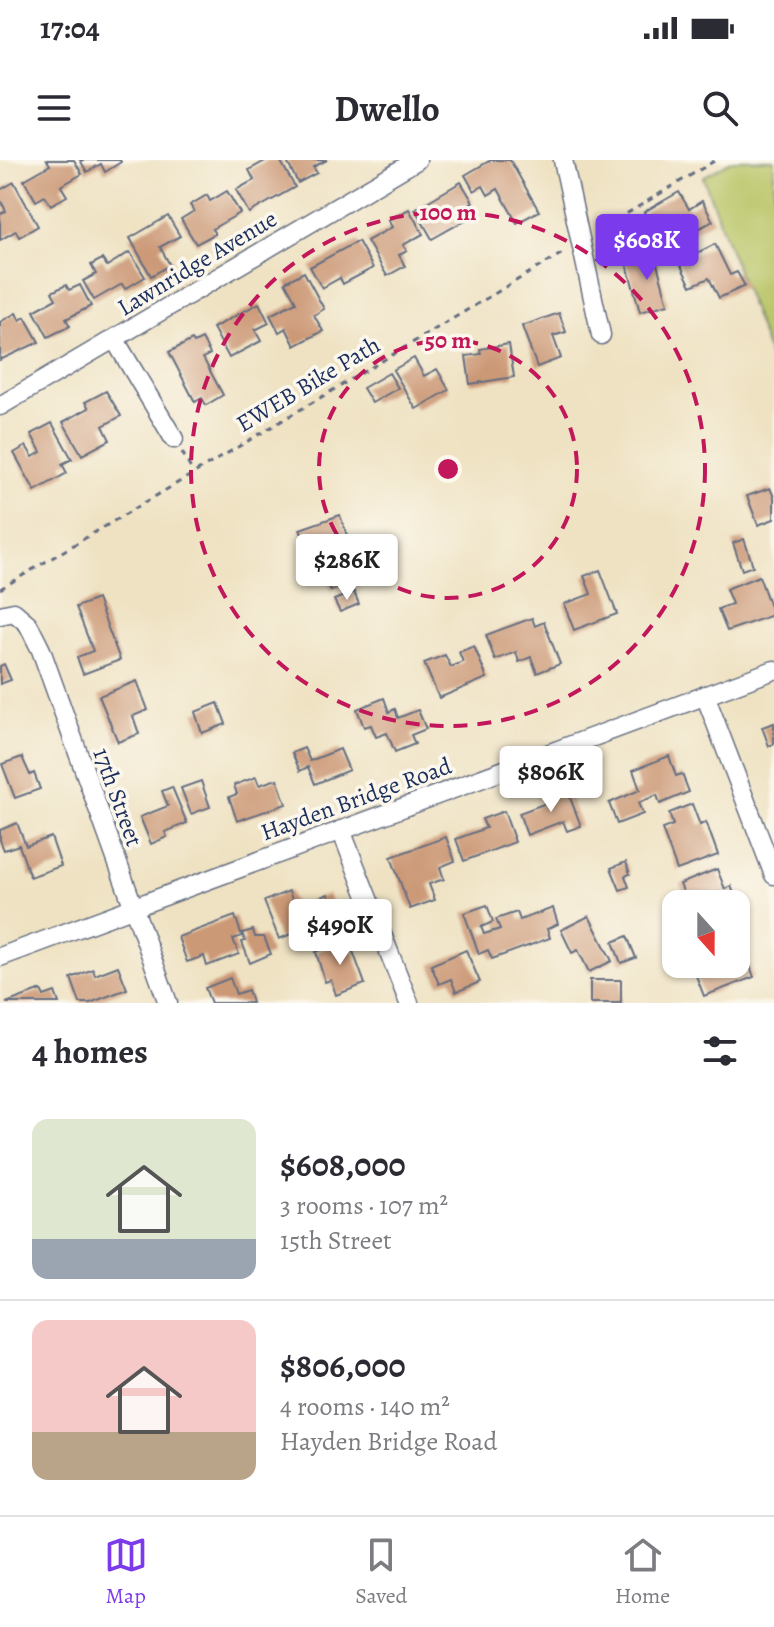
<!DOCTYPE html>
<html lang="en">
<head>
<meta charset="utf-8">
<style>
  body { margin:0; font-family:Alegreya,serif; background:#f7f7f7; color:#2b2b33; height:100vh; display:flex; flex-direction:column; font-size:30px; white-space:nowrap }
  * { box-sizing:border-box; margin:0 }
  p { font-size:26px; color:#7c7c81 }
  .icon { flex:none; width:44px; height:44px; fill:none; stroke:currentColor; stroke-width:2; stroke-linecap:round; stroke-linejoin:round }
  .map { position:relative; height:843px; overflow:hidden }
  .drawer { display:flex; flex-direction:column; background:#fff; flex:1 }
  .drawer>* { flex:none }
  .needle { width:52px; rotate:159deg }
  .tools { position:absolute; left:662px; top:730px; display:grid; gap:16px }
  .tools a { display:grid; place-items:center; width:88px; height:88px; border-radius:16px; background:#fff; box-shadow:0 2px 6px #0004; font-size:40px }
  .price { position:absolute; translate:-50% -68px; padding:0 18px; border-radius:8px; background:#fff; color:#222; font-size:26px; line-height:52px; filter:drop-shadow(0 2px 4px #0008) }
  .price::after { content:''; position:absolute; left:50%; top:48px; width:24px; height:18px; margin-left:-12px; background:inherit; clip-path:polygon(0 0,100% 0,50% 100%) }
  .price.current { background:#7c3aed; color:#fff }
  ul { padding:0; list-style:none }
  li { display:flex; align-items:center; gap:24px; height:200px; padding:0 32px }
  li+li { border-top:2px solid #e1e1e2 }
  li span { display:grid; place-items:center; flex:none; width:224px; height:160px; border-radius:16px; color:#555 }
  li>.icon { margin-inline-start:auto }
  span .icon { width:96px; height:96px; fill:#fffc; stroke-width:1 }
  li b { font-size:34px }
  h2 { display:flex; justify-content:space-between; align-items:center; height:96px; padding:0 32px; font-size:34px }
  .status { display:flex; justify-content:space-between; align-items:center; height:56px; padding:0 40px; background:#fff; direction:ltr }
  .status svg { height:22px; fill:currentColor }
  header { display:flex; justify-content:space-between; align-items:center; height:104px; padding:0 32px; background:#fff; font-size:36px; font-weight:700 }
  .tabs { display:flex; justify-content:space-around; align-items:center; height:112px; border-top:2px solid #e1e1e2; background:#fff; font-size:22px; color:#7c7c81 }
  .tabs a { display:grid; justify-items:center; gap:4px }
  .tabs .current { color:#7c3aed }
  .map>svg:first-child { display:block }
  .green { fill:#b8c465; stroke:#6a7a62; stroke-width:2 }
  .building { fill:#c97 }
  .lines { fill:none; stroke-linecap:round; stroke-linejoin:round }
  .minor-casing { stroke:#656e81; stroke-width:21 }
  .path { stroke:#656e81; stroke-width:3; stroke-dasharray:6 6; stroke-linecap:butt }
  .minor { stroke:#fff; stroke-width:18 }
  .ring { fill:none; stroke:#c2185b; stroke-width:4; stroke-dasharray:14 10 }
  .labels { text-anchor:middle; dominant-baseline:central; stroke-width:7; stroke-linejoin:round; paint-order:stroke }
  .street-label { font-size:24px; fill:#1b2f5e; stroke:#fbf7ec }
  .centre { fill:#c2185b; stroke:#fbf7ec; stroke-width:4 }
  .ring-label { font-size:24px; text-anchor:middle; font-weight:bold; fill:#c2185b; stroke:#fbf7ec; stroke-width:7; stroke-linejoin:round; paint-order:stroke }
</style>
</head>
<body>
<div class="status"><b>17:04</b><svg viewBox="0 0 49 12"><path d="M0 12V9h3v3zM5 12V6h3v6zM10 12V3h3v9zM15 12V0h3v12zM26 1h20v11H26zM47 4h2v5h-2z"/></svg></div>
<header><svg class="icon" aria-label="menu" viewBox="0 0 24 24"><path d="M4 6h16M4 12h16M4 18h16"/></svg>Dwello<svg class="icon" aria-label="search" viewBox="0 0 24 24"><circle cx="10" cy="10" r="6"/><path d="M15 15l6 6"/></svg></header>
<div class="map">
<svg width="774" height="843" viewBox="0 0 774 843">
  <rect width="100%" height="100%" fill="#fbf7ec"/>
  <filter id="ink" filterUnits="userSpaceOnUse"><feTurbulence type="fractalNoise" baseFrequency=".0125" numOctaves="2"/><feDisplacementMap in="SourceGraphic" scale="16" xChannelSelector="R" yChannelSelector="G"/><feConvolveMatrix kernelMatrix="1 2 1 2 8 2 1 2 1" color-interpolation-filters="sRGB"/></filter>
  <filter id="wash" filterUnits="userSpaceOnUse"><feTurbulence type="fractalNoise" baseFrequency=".006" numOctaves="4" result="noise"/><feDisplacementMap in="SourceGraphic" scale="32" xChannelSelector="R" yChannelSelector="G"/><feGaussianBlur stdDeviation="1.8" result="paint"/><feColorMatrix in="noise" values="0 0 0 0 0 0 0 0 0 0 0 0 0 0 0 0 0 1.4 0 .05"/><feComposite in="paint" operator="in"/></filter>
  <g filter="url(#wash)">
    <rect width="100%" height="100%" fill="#efe2c2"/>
    <polygon class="green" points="733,0 774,0 774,208 703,17"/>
    <g id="blocks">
      <g class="building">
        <polygon points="47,0 74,0 82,14 61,26 67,36 51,45 45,36 36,41 24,20 50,5"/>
        <polygon points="80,0 120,0 121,2 105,12 101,4 87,12"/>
        <polygon points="267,0 280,0 295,27 249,53 236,30 254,20 249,10"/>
        <polygon points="286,0 327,0 313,7 317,13 298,23"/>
        <polygon points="491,0 510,0 539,51 517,63 498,29 488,35 483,26 474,31 465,15"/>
        <polygon points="14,22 38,66 19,77 16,71 0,80 0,54 6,51 0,39 0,30"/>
        <polygon points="461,22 473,42 463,47 469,58 432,79 415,49"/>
        <polygon points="227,31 240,53 212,69 215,74 196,84 181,59 194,51 190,45 207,35 210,41"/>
        <polygon points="679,32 689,49 702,41 713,61 671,84 663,69 656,73 644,52"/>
        <polygon points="409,49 423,74 403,85 407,91 399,95 405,106 387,116 367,81 392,67 388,60"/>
        <polygon points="168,56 180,76 160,87 170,105 151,116 130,78"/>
        <polygon points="358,81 373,108 343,124 340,118 322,128 310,107"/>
        <polygon points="715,84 730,115 737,112 745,126 719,138 709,118 691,126 679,102"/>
        <polygon points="130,92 145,117 125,129 122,124 94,140 83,121 96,114 91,105 102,99 107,106"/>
        <polygon points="654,93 668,144 640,152 626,101"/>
        <polygon points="304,112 324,149 314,155 323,171 295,186 286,168 279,172 270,155 296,142 285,122"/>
        <polygon points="66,125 69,130 80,125 91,146 66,159 70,166 48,177 34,151 56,139 52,132"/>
        <polygon points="259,143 269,163 255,170 261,181 229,198 213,168"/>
        <polygon points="16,153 20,160 25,157 39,182 0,200 0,162"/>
        <polygon points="559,153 566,172 553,176 561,198 537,207 522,166"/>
        <polygon points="202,179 210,194 203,198 223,235 206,245 202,238 195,242 169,192 192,180 194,183"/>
        <polygon points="509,184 514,217 470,224 466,196 481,194 480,189"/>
        <polygon points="414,198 424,216 437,209 449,230 416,249 393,210"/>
        <polygon points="389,213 398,228 372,243 363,228"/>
        <polygon points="106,231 121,256 103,266 110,280 82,295 63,262 89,248 85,242"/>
        <polygon points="52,263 72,299 62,304 67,313 35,331 14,293 26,286 33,297 41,292 31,274"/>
        <polygon points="770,328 774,337 774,359 758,365 747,336"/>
        <polygon points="340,355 351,387 319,398 315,388 308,390 300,369"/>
        <polygon points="744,379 753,406 742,410 733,383"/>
        <polygon points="346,393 358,420 331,431 320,405"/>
        <polygon points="600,410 617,454 574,470 564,444 591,434 584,416"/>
        <polygon points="759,416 773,455 727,471 718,449 732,444 726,429"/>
        <polygon points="354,432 359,444 340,452 334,440"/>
        <polygon points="97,439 120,500 83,514 77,497 93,491 76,447"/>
        <polygon points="532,458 535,466 544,462 560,504 537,513 531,497 519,502 516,492 495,500 486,475"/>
        <polygon points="474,486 487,518 439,538 424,503 445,495 451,507 463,502 459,492"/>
        <polygon points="4,504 11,520 0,524 0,506"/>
        <polygon points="137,521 148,550 133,556 139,574 118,582 99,536"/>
        <polygon points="384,538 389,552 395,549 398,558 418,550 426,569 411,575 415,584 395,592 387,573 376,577 371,565 364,567 357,549"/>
        <polygon points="218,543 226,564 202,573 195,552"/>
        <polygon points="774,563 774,584 769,586 762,567"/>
        <polygon points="304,588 310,601 340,589 349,610 315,624 308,607 300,611 292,593"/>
        <polygon points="669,596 676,616 682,614 689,632 660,644 657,635 638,643 643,654 617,664 609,643 640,630 633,610"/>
        <polygon points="22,597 30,615 34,613 40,629 15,638 2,604"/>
        <polygon points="256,617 259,625 277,619 286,644 237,661 229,637 237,634 234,625"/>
        <polygon points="201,621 210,647 191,654 181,628"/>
        <polygon points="172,627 187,663 165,672 167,677 151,684 140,657 168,646 162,631"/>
        <polygon points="567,630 581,666 567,671 563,661 527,675 519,653 552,641 550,636"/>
        <polygon points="692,644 700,665 706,662 718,695 677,710 662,669 673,665 669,653"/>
        <polygon points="504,651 515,682 464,701 456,679 486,668 482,659"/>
        <polygon points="17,663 26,686 51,677 61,706 30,717 19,685 4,690 0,680 0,670"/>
        <polygon points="446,677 455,701 440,707 444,719 429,724 435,740 410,749 391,697"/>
        <polygon points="626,702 630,714 625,716 629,727 620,730 611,708"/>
        <polygon points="717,709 725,729 731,726 742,754 736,756 736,744 688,744 680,724"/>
        <polygon points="289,731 295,747 328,734 337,756 279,779 264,741"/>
        <polygon points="487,745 493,762 481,767 484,774 500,769 496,759 517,752 520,760 553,748 558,764 547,769 550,778 492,799 488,790 479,794 464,753"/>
        <polygon points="235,756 242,776 233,779 239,794 207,806 204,796 187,802 178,777"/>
        <polygon points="589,756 612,801 589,812 578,790 572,793 561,770"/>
        <polygon points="253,770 255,777 264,777 271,794 250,803 242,782 245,781 242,773"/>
        <polygon points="627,776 636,798 621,803 613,782"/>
        <polygon points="348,778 365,824 336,835 331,820 325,822 316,792"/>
        <polygon points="742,785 754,817 704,836 695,813 708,808 707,804 736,804 736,787"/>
        <polygon points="466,790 480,822 456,832 451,819 439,824 431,805"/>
        <polygon points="118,806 127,829 90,843 80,843 71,818 93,809 95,815"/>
        <polygon points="230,818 236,834 248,830 252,843 211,843 205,828"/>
        <rect x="590" y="820" width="31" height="23"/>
        <polygon points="41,830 44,836 55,832 59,843 6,843"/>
      </g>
    </g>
  </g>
  <g filter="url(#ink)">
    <use href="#blocks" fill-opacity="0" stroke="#656e81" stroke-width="2"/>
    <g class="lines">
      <g class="minor-casing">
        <g id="minor">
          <polyline points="563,0 601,175"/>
          <polyline points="115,180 174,279"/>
          <polyline points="0,246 417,0"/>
          <polyline points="0,455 14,452 28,464 41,490 168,843"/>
          <polyline points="705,535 774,715"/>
          <polyline points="341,670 409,843"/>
          <polyline points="0,797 774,510"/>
        </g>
      </g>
      <g class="path">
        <polyline points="596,72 716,0"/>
        <polyline points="182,292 193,313"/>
        <polyline points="0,429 566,91"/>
      </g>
      <use href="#minor" class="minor"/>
    </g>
  </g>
  <g class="ring">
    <circle cx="448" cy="309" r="129"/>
    <circle cx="448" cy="309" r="257"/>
  </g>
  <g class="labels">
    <g class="street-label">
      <text transform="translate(197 103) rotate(-31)">Lawnridge Avenue</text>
      <text transform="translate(308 224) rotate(-31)">EWEB Bike Path</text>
      <text transform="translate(118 637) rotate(70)">17th Street</text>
      <text transform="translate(356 639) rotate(-20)">Hayden Bridge Road</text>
    </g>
  </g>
  <circle cx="448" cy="309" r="12" class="centre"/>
  <g class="ring-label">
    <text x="448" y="60">100 m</text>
    <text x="448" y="188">50 m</text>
  </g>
</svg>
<div class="tools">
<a><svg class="needle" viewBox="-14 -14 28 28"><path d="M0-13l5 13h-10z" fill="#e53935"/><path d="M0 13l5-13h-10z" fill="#7c7c81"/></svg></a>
</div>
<b class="price current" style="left:647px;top:122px">$608K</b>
<b class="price" style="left:347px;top:442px">$286K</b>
<b class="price" style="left:551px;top:654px">$806K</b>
<b class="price" style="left:340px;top:807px">$490K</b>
</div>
<section class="drawer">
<h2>4 homes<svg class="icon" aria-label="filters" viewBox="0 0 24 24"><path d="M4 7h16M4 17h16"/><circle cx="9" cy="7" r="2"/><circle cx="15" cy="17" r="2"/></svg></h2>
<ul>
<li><span style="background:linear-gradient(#dfe7d0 75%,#9aa5b1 0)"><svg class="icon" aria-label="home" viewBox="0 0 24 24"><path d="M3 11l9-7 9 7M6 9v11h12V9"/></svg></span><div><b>$608,000</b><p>3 rooms · 107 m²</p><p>15th Street</p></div></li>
<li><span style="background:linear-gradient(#f6c9c9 70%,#b9a48a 0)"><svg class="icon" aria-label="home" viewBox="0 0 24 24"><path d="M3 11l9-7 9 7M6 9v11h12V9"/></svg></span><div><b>$806,000</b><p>4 rooms · 140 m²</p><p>Hayden Bridge Road</p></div></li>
</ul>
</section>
<nav class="tabs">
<a class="current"><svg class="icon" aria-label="map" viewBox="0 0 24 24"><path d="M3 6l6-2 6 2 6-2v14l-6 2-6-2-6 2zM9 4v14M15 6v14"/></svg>Map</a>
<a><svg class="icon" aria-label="saved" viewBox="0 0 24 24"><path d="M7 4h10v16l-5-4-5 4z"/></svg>Saved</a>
<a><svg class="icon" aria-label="home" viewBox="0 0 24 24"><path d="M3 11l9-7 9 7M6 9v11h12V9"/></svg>Home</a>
</nav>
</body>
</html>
